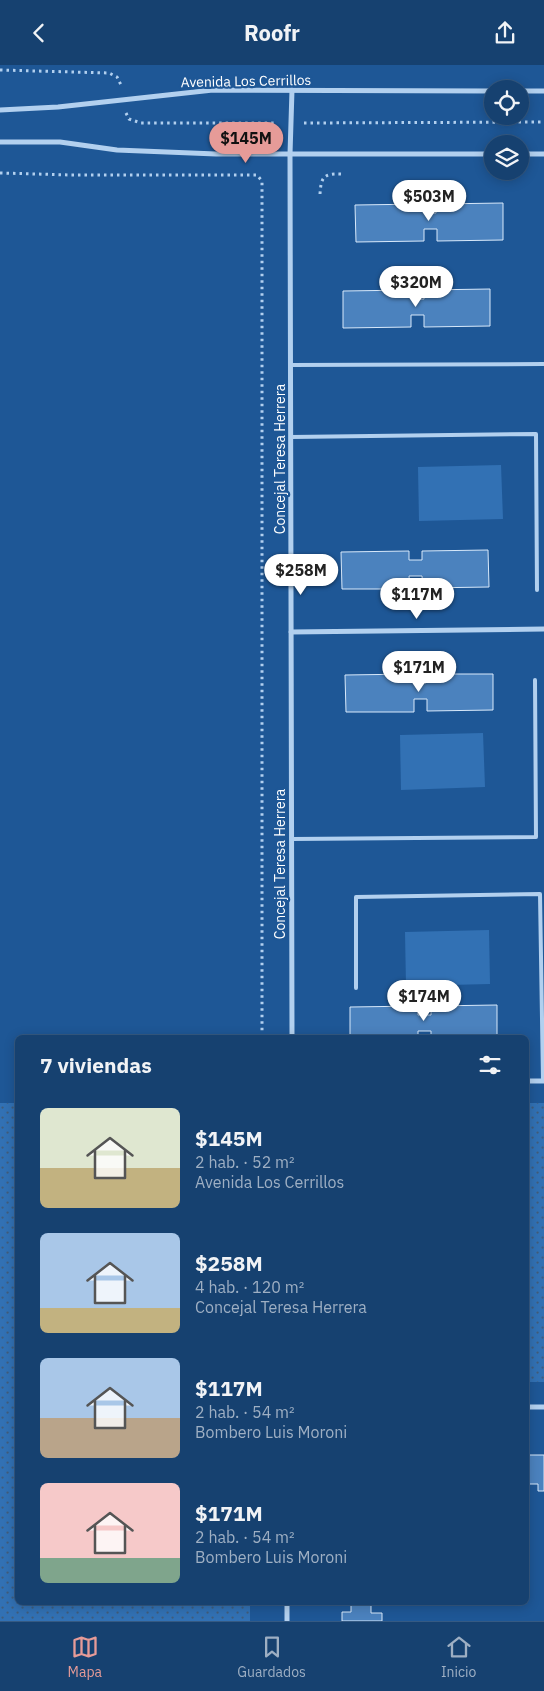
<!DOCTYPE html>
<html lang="es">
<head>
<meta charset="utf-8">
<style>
  body { margin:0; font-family:"IBM Plex Sans",sans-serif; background:#1f4875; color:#f1f3f6; height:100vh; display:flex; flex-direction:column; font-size:19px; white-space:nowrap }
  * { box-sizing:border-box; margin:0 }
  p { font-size:16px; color:#9eafc3 }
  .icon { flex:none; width:28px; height:28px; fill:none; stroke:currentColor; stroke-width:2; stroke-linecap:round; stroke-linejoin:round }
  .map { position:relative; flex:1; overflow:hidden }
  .sheet { position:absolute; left:15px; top:970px; width:514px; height:570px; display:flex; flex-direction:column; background:#164170; border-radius:8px; box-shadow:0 2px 12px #0003,0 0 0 1px #355a83 }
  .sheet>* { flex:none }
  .controls { position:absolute; left:484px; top:15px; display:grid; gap:10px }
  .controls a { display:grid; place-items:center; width:45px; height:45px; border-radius:50%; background:#164170; box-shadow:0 2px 12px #0003,0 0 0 1px #355a83; font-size:25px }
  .price { position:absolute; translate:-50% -42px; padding:0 11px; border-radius:18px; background:#fff; color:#222; font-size:16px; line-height:32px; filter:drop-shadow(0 1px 2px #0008) }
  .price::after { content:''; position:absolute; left:50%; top:30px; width:15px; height:11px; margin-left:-8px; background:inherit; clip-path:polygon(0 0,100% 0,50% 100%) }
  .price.on { background:#e69b98; color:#111 }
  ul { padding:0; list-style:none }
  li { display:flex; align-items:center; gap:15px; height:125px; padding:0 25px }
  li span { display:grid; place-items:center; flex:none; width:140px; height:100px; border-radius:8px; color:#555 }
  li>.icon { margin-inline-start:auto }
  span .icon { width:60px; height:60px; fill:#fffc; stroke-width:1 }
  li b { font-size:21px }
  h2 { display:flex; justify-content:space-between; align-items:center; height:60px; padding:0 25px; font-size:21px }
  header { display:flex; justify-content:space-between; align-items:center; height:65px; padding:0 25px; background:#164170; font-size:22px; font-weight:700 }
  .tabs { display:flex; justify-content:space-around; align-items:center; height:70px; border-top:1px solid #355a83; background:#164170; font-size:14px; color:#9eafc3 }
  .tabs a { display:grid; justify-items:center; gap:2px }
  .tabs .on { color:#e69b98 }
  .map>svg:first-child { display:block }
  .grass { fill:url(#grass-dots) }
  .pitch { fill:#3271b4 }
  .building { fill:#4b82be; stroke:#d8e9fb }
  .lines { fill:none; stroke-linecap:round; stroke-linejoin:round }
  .path { stroke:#b2d0ef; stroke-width:3; stroke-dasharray:2.5 4; stroke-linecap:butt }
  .service { stroke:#b2d0ef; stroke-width:4 }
  .minor { stroke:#b2d0ef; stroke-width:5 }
  .labels { text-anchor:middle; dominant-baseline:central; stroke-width:4.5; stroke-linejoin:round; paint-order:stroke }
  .street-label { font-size:14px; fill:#fff; stroke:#1e5796 }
</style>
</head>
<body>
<header><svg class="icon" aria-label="back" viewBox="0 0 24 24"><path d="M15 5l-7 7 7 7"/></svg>Roofr<svg class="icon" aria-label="share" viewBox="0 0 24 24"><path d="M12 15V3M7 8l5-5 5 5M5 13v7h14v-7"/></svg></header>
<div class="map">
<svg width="544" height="1556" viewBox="0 0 544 1556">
  <defs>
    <pattern id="grass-dots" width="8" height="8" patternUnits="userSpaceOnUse" patternTransform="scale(1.25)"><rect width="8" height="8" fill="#3271b4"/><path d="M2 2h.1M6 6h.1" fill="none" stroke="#405d7b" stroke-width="1.8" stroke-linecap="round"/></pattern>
  </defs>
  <rect width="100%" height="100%" fill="#1e5796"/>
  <g class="grass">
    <polygon points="0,1038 18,1038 18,1538 250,1538 250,1556 0,1556"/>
    <rect x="526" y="1038" width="18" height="279"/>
  </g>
  <g class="pitch">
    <polygon points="501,400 503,454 419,456 418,402"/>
    <polygon points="483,668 485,722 401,725 400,670"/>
    <polygon points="489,865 490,919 406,921 405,867"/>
  </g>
  <g class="building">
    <polygon points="503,138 503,175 437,176 437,164 424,164 424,176 356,177 355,140 423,139 424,148 436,148 436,139"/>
    <polygon points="490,224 490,261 424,262 424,250 411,250 411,262 343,263 343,226 411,225 411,234 424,234 424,225"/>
    <polygon points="488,485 489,522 423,523 422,511 409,511 410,524 342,524 341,487 409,486 409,495 422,495 422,486"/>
    <polygon points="413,609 413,618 426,618 426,609 493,609 493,645 427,646 427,634 414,634 414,647 346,647 345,610"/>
    <polygon points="497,940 497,972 431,972 431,966 418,966 418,972 350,972 350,942 418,941 418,950 431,950 431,941"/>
    <polygon points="526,1390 544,1390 544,1426 538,1426 538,1419 526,1419"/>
    <polygon points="351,1538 371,1538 371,1548 382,1548 382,1556 342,1556 342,1547 351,1547"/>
  </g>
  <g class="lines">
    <g class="path">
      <polyline points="0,5 109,8 117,12 122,22"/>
      <polyline points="126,48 129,54 141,58 277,58"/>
      <polyline points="304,58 544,57"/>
      <polyline points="0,108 71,110 257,110 262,116 262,972"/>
      <path d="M320,129c1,-16 3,-21 21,-20"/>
    </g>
    <g class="service">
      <polyline points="291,300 544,299"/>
      <polyline points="291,372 536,369 537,525"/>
      <polyline points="292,774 536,772 535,615"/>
      <polyline points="356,923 356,832 540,829 543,1016"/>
    </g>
    <g class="minor">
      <polyline points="520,26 544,26"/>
      <polyline points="0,45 58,42 213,25 492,26"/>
      <polyline points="0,77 60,77 117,85 216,89 492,89"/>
      <polyline points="520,89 544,89"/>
      <polyline points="291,567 544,564"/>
      <polyline points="292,972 290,89 292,25"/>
      <polyline points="526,1016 544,1016"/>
      <polyline points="526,1342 544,1342"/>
      <polyline points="287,1556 287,1538"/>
    </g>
  </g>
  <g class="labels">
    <g class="street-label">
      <text transform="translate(246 16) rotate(-1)">Avenida Los Cerrillos</text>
      <text transform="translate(280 394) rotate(-90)">Concejal Teresa Herrera</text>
      <text transform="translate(280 799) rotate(-90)">Concejal Teresa Herrera</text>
    </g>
  </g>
</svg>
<div class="controls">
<a><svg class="icon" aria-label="locate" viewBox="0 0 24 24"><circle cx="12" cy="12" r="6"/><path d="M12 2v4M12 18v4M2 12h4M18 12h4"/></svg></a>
<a><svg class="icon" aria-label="layers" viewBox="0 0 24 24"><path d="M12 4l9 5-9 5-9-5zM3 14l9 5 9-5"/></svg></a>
</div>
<b class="price on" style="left:246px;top:99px">$145M</b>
<b class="price" style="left:429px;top:157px">$503M</b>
<b class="price" style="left:416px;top:243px">$320M</b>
<b class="price" style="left:301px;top:531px">$258M</b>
<b class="price" style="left:417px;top:555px">$117M</b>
<b class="price" style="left:419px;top:628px">$171M</b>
<b class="price" style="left:424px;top:957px">$174M</b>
<section class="sheet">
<h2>7 viviendas<svg class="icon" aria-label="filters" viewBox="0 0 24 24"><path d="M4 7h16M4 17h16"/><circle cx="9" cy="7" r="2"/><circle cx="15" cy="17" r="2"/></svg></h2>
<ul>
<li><span style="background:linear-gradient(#dfe7d0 60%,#c2b280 0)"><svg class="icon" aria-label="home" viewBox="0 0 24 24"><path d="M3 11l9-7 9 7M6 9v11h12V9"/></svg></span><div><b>$145M</b><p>2 hab. · 52 m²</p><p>Avenida Los Cerrillos</p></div></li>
<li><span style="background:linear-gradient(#a9c7e8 75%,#c2b280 0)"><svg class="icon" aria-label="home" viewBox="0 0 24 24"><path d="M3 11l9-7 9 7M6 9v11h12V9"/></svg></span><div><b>$258M</b><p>4 hab. · 120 m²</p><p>Concejal Teresa Herrera</p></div></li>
<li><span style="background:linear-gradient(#a9c7e8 60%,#b9a48a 0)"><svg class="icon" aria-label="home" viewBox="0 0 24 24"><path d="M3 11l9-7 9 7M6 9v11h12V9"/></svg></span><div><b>$117M</b><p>2 hab. · 54 m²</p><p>Bombero Luis Moroni</p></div></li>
<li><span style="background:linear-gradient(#f6c9c9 75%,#7fa58c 0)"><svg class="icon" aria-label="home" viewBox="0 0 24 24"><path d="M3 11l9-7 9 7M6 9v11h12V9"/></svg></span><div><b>$171M</b><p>2 hab. · 54 m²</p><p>Bombero Luis Moroni</p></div></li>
</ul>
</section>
</div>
<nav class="tabs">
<a class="on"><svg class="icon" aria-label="map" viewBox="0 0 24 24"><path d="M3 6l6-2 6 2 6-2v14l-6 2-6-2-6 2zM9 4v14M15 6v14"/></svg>Mapa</a>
<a><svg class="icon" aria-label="saved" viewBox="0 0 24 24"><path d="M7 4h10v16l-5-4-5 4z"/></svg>Guardados</a>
<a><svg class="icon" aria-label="home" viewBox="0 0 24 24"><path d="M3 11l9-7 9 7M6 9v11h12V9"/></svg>Inicio</a>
</nav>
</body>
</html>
